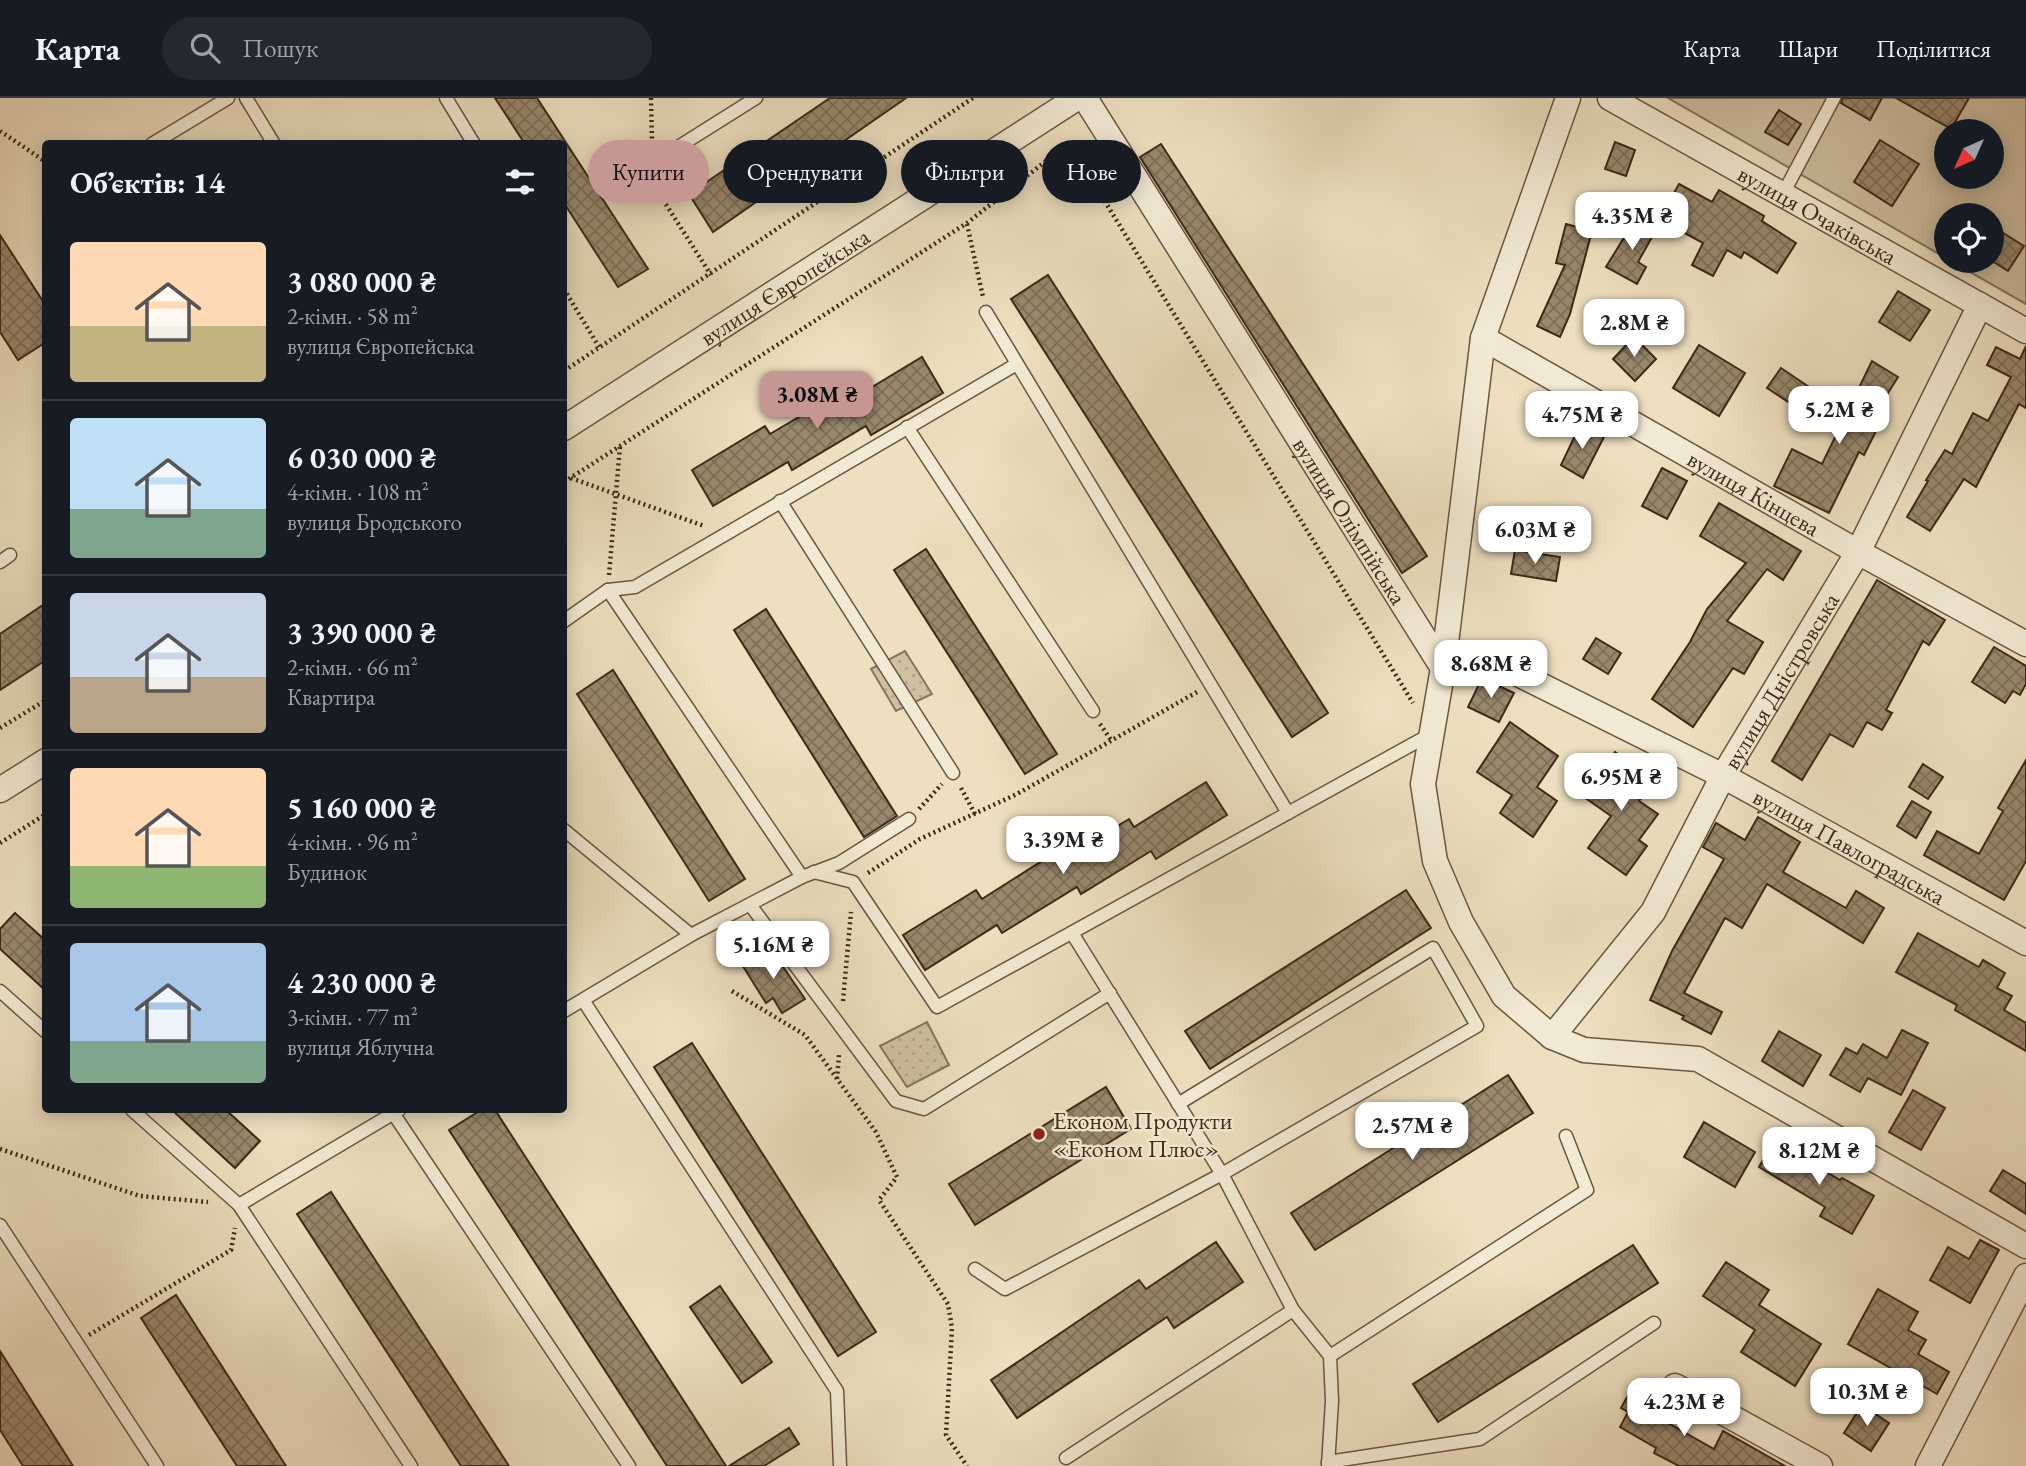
<!DOCTYPE html>
<html lang="uk">
<head>
<meta charset="utf-8">
<style>
  body { margin:0; font-family:"EB Garamond",serif; background:#242831; color:#f1f3f6; height:100vh; display:flex; flex-direction:column; font-size:26px; white-space:nowrap }
  * { box-sizing:border-box; margin:0 }
  p { font-size:23px; color:#9ea1a6 }
  .icon { flex:none; width:38px; height:38px; fill:none; stroke:currentColor; stroke-width:2; stroke-linecap:round; stroke-linejoin:round }
  .map { position:relative; flex:1; overflow:hidden }
  .sheet { position:absolute; left:42px; top:42px; width:525px; height:973px; display:flex; flex-direction:column; background:#171b24; border-radius:7px; box-shadow:0 4px 18px #0003 }
  .sheet>* { flex:none }
  .top-card { position:absolute; left:588px; top:42px; width:665px; height:63px; display:flex; gap:14px }
  .needle { width:46px; rotate:225deg }
  .tools { position:absolute; left:1934px; top:21px; display:grid; gap:14px }
  .tools a { display:grid; place-items:center; width:70px; height:70px; border-radius:50%; background:#171b24; box-shadow:0 4px 18px #0003; font-size:35px }
  .price { position:absolute; translate:-50% -60px; padding:0 16px; border-radius:14px; background:#fff; color:#222; font-size:23px; line-height:46px; filter:drop-shadow(0 2px 4px #0008) }
  .price::after { content:''; position:absolute; left:50%; top:42px; width:21px; height:16px; margin-left:-10px; background:inherit; clip-path:polygon(0 0,100% 0,50% 100%) }
  .price.on { background:#c59692; color:#111 }
  ul { padding:0; list-style:none }
  li { display:flex; align-items:center; gap:21px; height:175px; padding:0 28px }
  li+li { border-top:2px solid #363941 }
  li span { display:grid; place-items:center; flex:none; width:196px; height:140px; border-radius:7px; color:#555 }
  li>.icon { margin-inline-start:auto }
  span .icon { width:84px; height:84px; fill:#fffc; stroke-width:1 }
  li b { font-size:30px }
  h2 { display:flex; justify-content:space-between; align-items:center; height:84px; padding:0 28px; font-size:30px }
  .tag { padding:0 24px; border-radius:32px; background:#171b24; box-shadow:0 4px 18px #0003; font-size:24px; line-height:63px }
  .tag.on { background:#c59692; color:#111 }
  header { display:flex; align-items:center; gap:42px; box-sizing:border-box; height:98px; padding:0 35px; background:#171b24; border-bottom:2px solid #363941 }
  header strong { font-size:33px }
  nav { display:flex; gap:38px; margin-inline-start:auto; font-size:24px }
  .search { width:490px; height:63px; background:#242831; display:flex; align-items:center; gap:18px; box-sizing:border-box; padding:0 24px; border-radius:38px; color:#9ea1a6; font-size:26px }
  .map>svg:first-child { display:block }
  .green { fill:#cfc0a2; stroke:#86745c; stroke-width:2; fill-rule:evenodd }
  .park { fill:url(#park-dots); stroke:#86745c; stroke-width:2 }
  .building { fill:url(#building-cross-hatch); stroke:#3e2917; stroke-width:2 }
  .lines { fill:none; stroke-linecap:round; stroke-linejoin:round }
  .lane-casing { stroke:#6a5641; stroke-width:15 }
  .street-casing { stroke:#6a5641; stroke-width:27 }
  .path { stroke:#3e2917; stroke-width:4.5; stroke-dasharray:2 3.5; stroke-linecap:butt }
  .lane { stroke:#f3ead5; stroke-width:12 }
  .street { stroke:#f3ead5; stroke-width:24 }
  .poi-dot { fill:#8f2418; stroke:#f3ead5; stroke-width:2.5 }
  .labels { text-anchor:middle; dominant-baseline:central; stroke-width:5; stroke-linejoin:round; paint-order:stroke }
  .street-label { font-size:24px; fill:#3e2917; stroke:#f3ead5 }
  .poi-label { font-size:24px; fill:#3e2917; stroke:#f3ead5; text-anchor:start }
</style>
</head>
<body>
<header>
<strong>Карта</strong>
<div class="search"><svg class="icon" aria-label="search" viewBox="0 0 24 24"><circle cx="10" cy="10" r="6"/><path d="M15 15l6 6"/></svg>Пошук</div>
<nav><a>Карта</a><a>Шари</a><a>Поділитися</a></nav>
</header>
<div class="map">
<svg width="2026" height="1368" viewBox="0 0 2026 1368">
  <defs>
    <pattern id="park-dots" width="8" height="8" patternUnits="userSpaceOnUse" patternTransform="scale(1.75)"><rect width="8" height="8" fill="#cfc0a2"/><path d="M2 2h.1M6 6h.1" fill="none" stroke="#b3a58b" stroke-width="1.8" stroke-linecap="round"/></pattern>
    <pattern id="building-cross-hatch" width="8" height="8" patternUnits="userSpaceOnUse" patternTransform="scale(1.75)"><rect width="8" height="8" fill="#99886e"/><path d="M0 0l8 8M0 8l8-8" fill="none" stroke="#7e6f59"/></pattern>
  </defs>
  <rect width="100%" height="100%" fill="#eddfbf"/>
  <filter id="stains"><feTurbulence type="fractalNoise" baseFrequency=".00286" numOctaves="4"/><feColorMatrix values="0 0 0 0 .2 0 0 0 0 .09 0 0 0 0 .02 0 0 0 .5 -.17"/></filter>
  <radialGradient id="worn" r=".72"><stop offset=".6" stop-color="#630" stop-opacity="0"/><stop offset="1" stop-color="#630" stop-opacity=".3"/></radialGradient>
  <path class="green" d="M1668,0h358v206l-75,-43h41v-46h-46v43zM1946,33h46v46h-46z"/>
  <g class="park">
    <polygon points="905,553 932,596 896,613 871,571"/>
    <polygon points="927,924 949,967 907,989 880,948"/>
  </g>
  <g class="building">
    <polygon points="495,0 537,0 648,171 618,189 564,105 564,46 525,46"/>
    <polygon points="830,0 906,0 713,134 689,96"/>
    <polygon points="1843,0 1882,0 1870,22 1841,5"/>
    <polygon points="1896,0 1969,0 1951,31"/>
    <polygon points="1779,12 1801,26 1788,47 1765,34"/>
    <polygon points="1880,42 1919,66 1892,108 1854,84"/>
    <polygon points="1615,44 1635,52 1626,78 1605,71"/>
    <polygon points="1161,46 1427,458 1402,475 1140,59"/>
    <polygon points="1679,86 1712,104 1719,92 1764,118 1762,123 1796,145 1777,175 1744,154 1741,160 1727,152 1713,178 1692,167 1703,145 1659,121"/>
    <polygon points="1636,120 1656,132 1638,164 1646,169 1637,186 1606,169"/>
    <polygon points="1566,126 1592,133 1570,216 1560,239 1537,228 1565,167 1556,165"/>
    <polygon points="1992,128 2024,148 2008,173 1992,163"/>
    <polygon points="0,137 46,208 46,244 18,262 0,234"/>
    <polygon points="1048,177 1328,615 1292,639 1011,201"/>
    <polygon points="1898,193 1930,212 1910,243 1879,224"/>
    <polygon points="1634,239 1656,261 1635,283 1613,261"/>
    <polygon points="1699,247 1745,275 1719,318 1673,290"/>
    <polygon points="2026,248 2026,310 2019,306 1976,389 1964,381 1930,433 1907,419 1928,383 1926,382 1945,352 1952,356 1973,315 1988,323 2011,279 1987,267 1996,249 2020,261"/>
    <polygon points="922,259 943,295 871,337 866,328 792,372 788,364 713,408 692,372 765,328 770,336 843,293 849,303"/>
    <polygon points="1872,263 1898,279 1878,311 1885,315 1864,357 1859,354 1829,415 1774,388 1792,351 1822,366"/>
    <polygon points="1781,270 1812,291 1799,311 1767,290"/>
    <polygon points="1580,327 1604,339 1583,380 1561,367"/>
    <polygon points="1662,370 1687,383 1667,421 1642,408"/>
    <polygon points="1719,405 1801,453 1783,482 1767,471 1727,523 1763,544 1744,576 1733,570 1693,629 1652,601 1690,544 1707,511 1746,465 1700,438"/>
    <polygon points="926,451 1057,656 1025,676 894,472"/>
    <polygon points="1515,452 1560,459 1556,483 1511,476"/>
    <polygon points="1877,482 1945,522 1929,547 1923,543 1886,612 1892,615 1882,632 1867,624 1853,649 1830,636 1802,682 1772,663"/>
    <polygon points="46,505 46,562 0,592 0,536"/>
    <polygon points="766,511 897,718 864,739 734,532"/>
    <polygon points="1596,540 1621,555 1608,576 1583,561"/>
    <polygon points="1994,549 2026,568 2026,586 2020,597 2013,593 2005,605 1972,584"/>
    <polygon points="613,572 745,781 709,803 577,596"/>
    <polygon points="1482,580 1514,595 1499,624 1468,609"/>
    <polygon points="1510,624 1558,658 1537,689 1557,703 1533,739 1500,715 1512,697 1477,674"/>
    <polygon points="1615,654 1654,681 1639,703 1658,716 1639,742 1647,748 1626,777 1588,750 1611,718 1584,699"/>
    <polygon points="2026,662 2026,763 2004,802 1924,757 1937,733 1979,756 2003,713 1998,710"/>
    <polygon points="1923,666 1943,679 1928,701 1909,689"/>
    <polygon points="1206,684 1227,717 1156,761 1151,753 1081,796 1077,789 1002,835 997,827 925,872 903,837 976,792 982,801 1053,756 1058,764 1129,721 1134,729"/>
    <polygon points="1912,703 1931,714 1916,740 1897,728"/>
    <polygon points="1758,719 1800,744 1783,774 1846,810 1856,793 1884,810 1863,845 1767,786 1742,830 1725,820 1684,895 1722,914 1711,936 1682,921 1684,918 1650,902 1672,853 1724,761 1703,749 1716,725 1745,742"/>
    <polygon points="1406,792 1431,830 1210,971 1185,933"/>
    <polygon points="15,815 46,843 46,893 0,851 0,831"/>
    <polygon points="1918,835 1979,869 1983,862 2005,875 1997,890 2012,898 2004,912 2026,925 2026,953 1955,912 1957,907 1896,874"/>
    <polygon points="759,853 779,863 805,901 782,915 773,900 766,905 741,865"/>
    <polygon points="1902,932 1928,945 1901,997 1868,980 1860,994 1830,977 1846,950 1857,956 1863,946 1887,960"/>
    <polygon points="1779,933 1821,957 1803,988 1762,963"/>
    <polygon points="692,945 876,1234 838,1258 654,969"/>
    <polygon points="1508,977 1533,1015 1315,1152 1291,1115"/>
    <polygon points="1106,989 1131,1031 975,1127 949,1086"/>
    <polygon points="1913,992 1945,1010 1921,1052 1889,1034"/>
    <polygon points="172,1012 226,1012 260,1043 235,1070"/>
    <polygon points="481,1012 495,1012 726,1368 667,1368 449,1032"/>
    <polygon points="1704,1024 1755,1054 1735,1089 1684,1059"/>
    <polygon points="1774,1043 1840,1082 1842,1080 1874,1098 1852,1136 1820,1118 1825,1109 1759,1069"/>
    <polygon points="2003,1072 2026,1086 2026,1116 1990,1093"/>
    <polygon points="331,1094 509,1368 461,1368 297,1116"/>
    <polygon points="1980,1142 1999,1152 1970,1205 1930,1182 1948,1149 1969,1161"/>
    <polygon points="1216,1144 1243,1184 1174,1230 1167,1219 1017,1320 991,1282 1139,1182 1146,1191"/>
    <polygon points="1633,1147 1658,1185 1438,1324 1413,1286"/>
    <polygon points="1726,1164 1769,1192 1759,1207 1821,1246 1795,1288 1741,1254 1755,1232 1703,1198"/>
    <polygon points="720,1188 772,1264 742,1285 690,1209"/>
    <polygon points="1878,1191 1918,1214 1908,1232 1926,1242 1918,1256 1949,1274 1937,1296 1848,1246"/>
    <polygon points="176,1197 286,1368 237,1368 141,1220"/>
    <polygon points="0,1253 73,1368 23,1368 0,1332"/>
    <polygon points="1636,1283 1657,1293 1646,1311 1654,1317 1714,1351 1723,1333 1785,1368 1679,1368 1654,1355 1656,1350 1620,1329 1628,1314 1621,1310"/>
    <polygon points="1862,1307 1889,1325 1871,1353 1844,1335"/>
    <polygon points="789,1330 799,1346 764,1368 729,1368"/>
  </g>
  <g class="lines">
    <g class="lane-casing">
      <g id="lane">
        <polyline points="246,0 274,46"/>
        <polyline points="446,0 474,46"/>
        <polyline points="152,46 228,0"/>
        <polyline points="678,49 756,0"/>
        <polyline points="1783,96 1834,0"/>
        <polyline points="986,214 1288,715"/>
        <polyline points="907,329 1093,613"/>
        <polyline points="780,403 953,675"/>
        <polyline points="0,464 10,457"/>
        <polyline points="608,492 802,779"/>
        <polyline points="564,523 608,492 635,489 1017,266"/>
        <polyline points="564,732 691,837"/>
        <polyline points="814,774 853,784 937,909 1431,636"/>
        <polyline points="751,808 896,1003 924,1011 1110,895"/>
        <polyline points="1072,835 1222,1076 1293,1212 1330,1258 1332,1303 1328,1368"/>
        <polyline points="0,893 46,934"/>
        <polyline points="583,902 837,1293 840,1368"/>
        <polyline points="564,913 691,837 802,779 839,765 909,721"/>
        <polyline points="132,1012 239,1107 411,1368"/>
        <polyline points="391,1012 629,1368"/>
        <polyline points="239,1107 399,1012"/>
        <polyline points="0,1127 157,1368"/>
        <polyline points="975,1171 1005,1191 1222,1076 1477,928 1433,850 1178,1006"/>
        <polyline points="1330,1258 1587,1092 1566,1038"/>
        <polyline points="1066,1360 1293,1212"/>
        <polyline points="1328,1364 1480,1341 1654,1225"/>
      </g>
    </g>
    <g class="street-casing">
      <g id="street">
        <path id="s1" d="M1085,0l358,570"/>
        <polyline points="1568,0 1483,240 1443,570 1423,686 1435,763 1461,824 1504,898 1552,939 1584,952 1698,961 2026,1148"/>
        <path id="s2" d="M1610,0l416,233"/>
        <path id="s3" d="M1483,240l375,214 168,92"/>
        <path id="s4" d="M564,330l513,-330"/>
        <path id="s5" d="M1443,570l45,-9 235,117 303,167"/>
        <polyline points="0,692 46,663"/>
        <path id="s6" d="M1552,939l101,-125 70,-136 135,-224 122,-247"/>
        <polyline points="1675,1288 1820,1368"/>
        <polyline points="1928,1368 2026,1178"/>
      </g>
    </g>
    <g class="path">
      <polyline points="651,0 653,86 711,177"/>
      <polyline points="0,33 46,64"/>
      <polyline points="967,126 983,199"/>
      <polyline points="564,191 599,249"/>
      <polyline points="564,273 973,0"/>
      <polyline points="571,380 704,428"/>
      <polyline points="564,384 967,125 1069,45 1413,605"/>
      <polyline points="609,477 620,348"/>
      <polyline points="1100,626 1111,642"/>
      <polyline points="0,630 46,602"/>
      <polyline points="961,690 975,716"/>
      <polyline points="919,711 942,686"/>
      <polyline points="0,745 46,716"/>
      <polyline points="868,775 920,741 1017,696 1197,594"/>
      <polyline points="732,893 805,937 876,1034 897,1079 879,1102 948,1206 952,1230 946,1337 967,1368"/>
      <polyline points="843,903 851,814"/>
      <polyline points="837,981 839,957"/>
      <polyline points="0,1051 140,1098 208,1104"/>
      <polyline points="89,1237 231,1152 235,1130"/>
    </g>
    <use href="#lane" class="lane"/>
    <use href="#street" class="street"/>
  </g>
  <circle class="poi-dot" cx="1039" cy="1036" r="7"/>
  <g class="labels">
    <g class="street-label">
      <text stroke="none"><textPath href="#s2" startOffset="238">вулиця Очаківська</textPath></text>
      <text stroke="none"><textPath href="#s4" startOffset="262">вулиця Європейська</textPath></text>
      <text stroke="none"><textPath href="#s3" startOffset="312">вулиця Кінцева</textPath></text>
      <text stroke="none"><textPath href="#s1" startOffset="499">вулиця Олімпійська</textPath></text>
      <text stroke="none"><textPath href="#s6" startOffset="425">вулиця Дністровська</textPath></text>
      <text stroke="none"><textPath href="#s5" startOffset="453">вулиця Павлоградська</textPath></text>
    </g>
    <g class="poi-label">
      <text x="1053" y="1022">Економ Продукти<tspan x="1053" dy="28">«Економ Плюс»</tspan></text>
    </g>
  </g>
  <rect width="100%" height="100%" filter="url(#stains)"/>
  <rect width="100%" height="100%" fill="url(#worn)"/>
</svg>
<div class="tools">
<a><svg class="needle" viewBox="-14 -14 28 28"><path d="M0-13l5 13h-10z" fill="#e53935"/><path d="M0 13l5-13h-10z" fill="#9ea1a6"/></svg></a>
<a><svg class="icon" aria-label="locate" viewBox="0 0 24 24"><circle cx="12" cy="12" r="6"/><path d="M12 2v4M12 18v4M2 12h4M18 12h4"/></svg></a>
</div>
<b class="price" style="left:1632px;top:154px">4.35M ₴</b>
<b class="price" style="left:1634px;top:261px">2.8M ₴</b>
<b class="price on" style="left:817px;top:333px">3.08M ₴</b>
<b class="price" style="left:1839px;top:348px">5.2M ₴</b>
<b class="price" style="left:1582px;top:353px">4.75M ₴</b>
<b class="price" style="left:1535px;top:468px">6.03M ₴</b>
<b class="price" style="left:1491px;top:602px">8.68M ₴</b>
<b class="price" style="left:1621px;top:715px">6.95M ₴</b>
<b class="price" style="left:1063px;top:778px">3.39M ₴</b>
<b class="price" style="left:773px;top:883px">5.16M ₴</b>
<b class="price" style="left:1412px;top:1064px">2.57M ₴</b>
<b class="price" style="left:1819px;top:1089px">8.12M ₴</b>
<b class="price" style="left:1867px;top:1330px">10.3M ₴</b>
<b class="price" style="left:1684px;top:1340px">4.23M ₴</b>
<div class="top-card">
<a class="tag on">Купити</a>
<a class="tag">Орендувати</a>
<a class="tag">Фільтри</a>
<a class="tag">Нове</a>
</div>
<section class="sheet">
<h2>Об’єктів: 14<svg class="icon" aria-label="filters" viewBox="0 0 24 24"><path d="M4 7h16M4 17h16"/><circle cx="9" cy="7" r="2"/><circle cx="15" cy="17" r="2"/></svg></h2>
<ul>
<li><span style="background:linear-gradient(#ffd9b3 60%,#c2b280 0)"><svg class="icon" aria-label="home" viewBox="0 0 24 24"><path d="M3 11l9-7 9 7M6 9v11h12V9"/></svg></span><div><b>3 080 000 ₴</b><p>2-кімн. · 58 m²</p><p>вулиця Європейська</p></div></li>
<li><span style="background:linear-gradient(#bfe0f5 65%,#7fa58c 0)"><svg class="icon" aria-label="home" viewBox="0 0 24 24"><path d="M3 11l9-7 9 7M6 9v11h12V9"/></svg></span><div><b>6 030 000 ₴</b><p>4-кімн. · 108 m²</p><p>вулиця Бродського</p></div></li>
<li><span style="background:linear-gradient(#c9d6e8 60%,#b9a48a 0)"><svg class="icon" aria-label="home" viewBox="0 0 24 24"><path d="M3 11l9-7 9 7M6 9v11h12V9"/></svg></span><div><b>3 390 000 ₴</b><p>2-кімн. · 66 m²</p><p>Квартира</p></div></li>
<li><span style="background:linear-gradient(#ffd9b3 70%,#8fb573 0)"><svg class="icon" aria-label="home" viewBox="0 0 24 24"><path d="M3 11l9-7 9 7M6 9v11h12V9"/></svg></span><div><b>5 160 000 ₴</b><p>4-кімн. · 96 m²</p><p>Будинок</p></div></li>
<li><span style="background:linear-gradient(#a9c7e8 70%,#7fa58c 0)"><svg class="icon" aria-label="home" viewBox="0 0 24 24"><path d="M3 11l9-7 9 7M6 9v11h12V9"/></svg></span><div><b>4 230 000 ₴</b><p>3-кімн. · 77 m²</p><p>вулиця Яблучна</p></div></li>
</ul>
</section>
</div>
</body>
</html>
